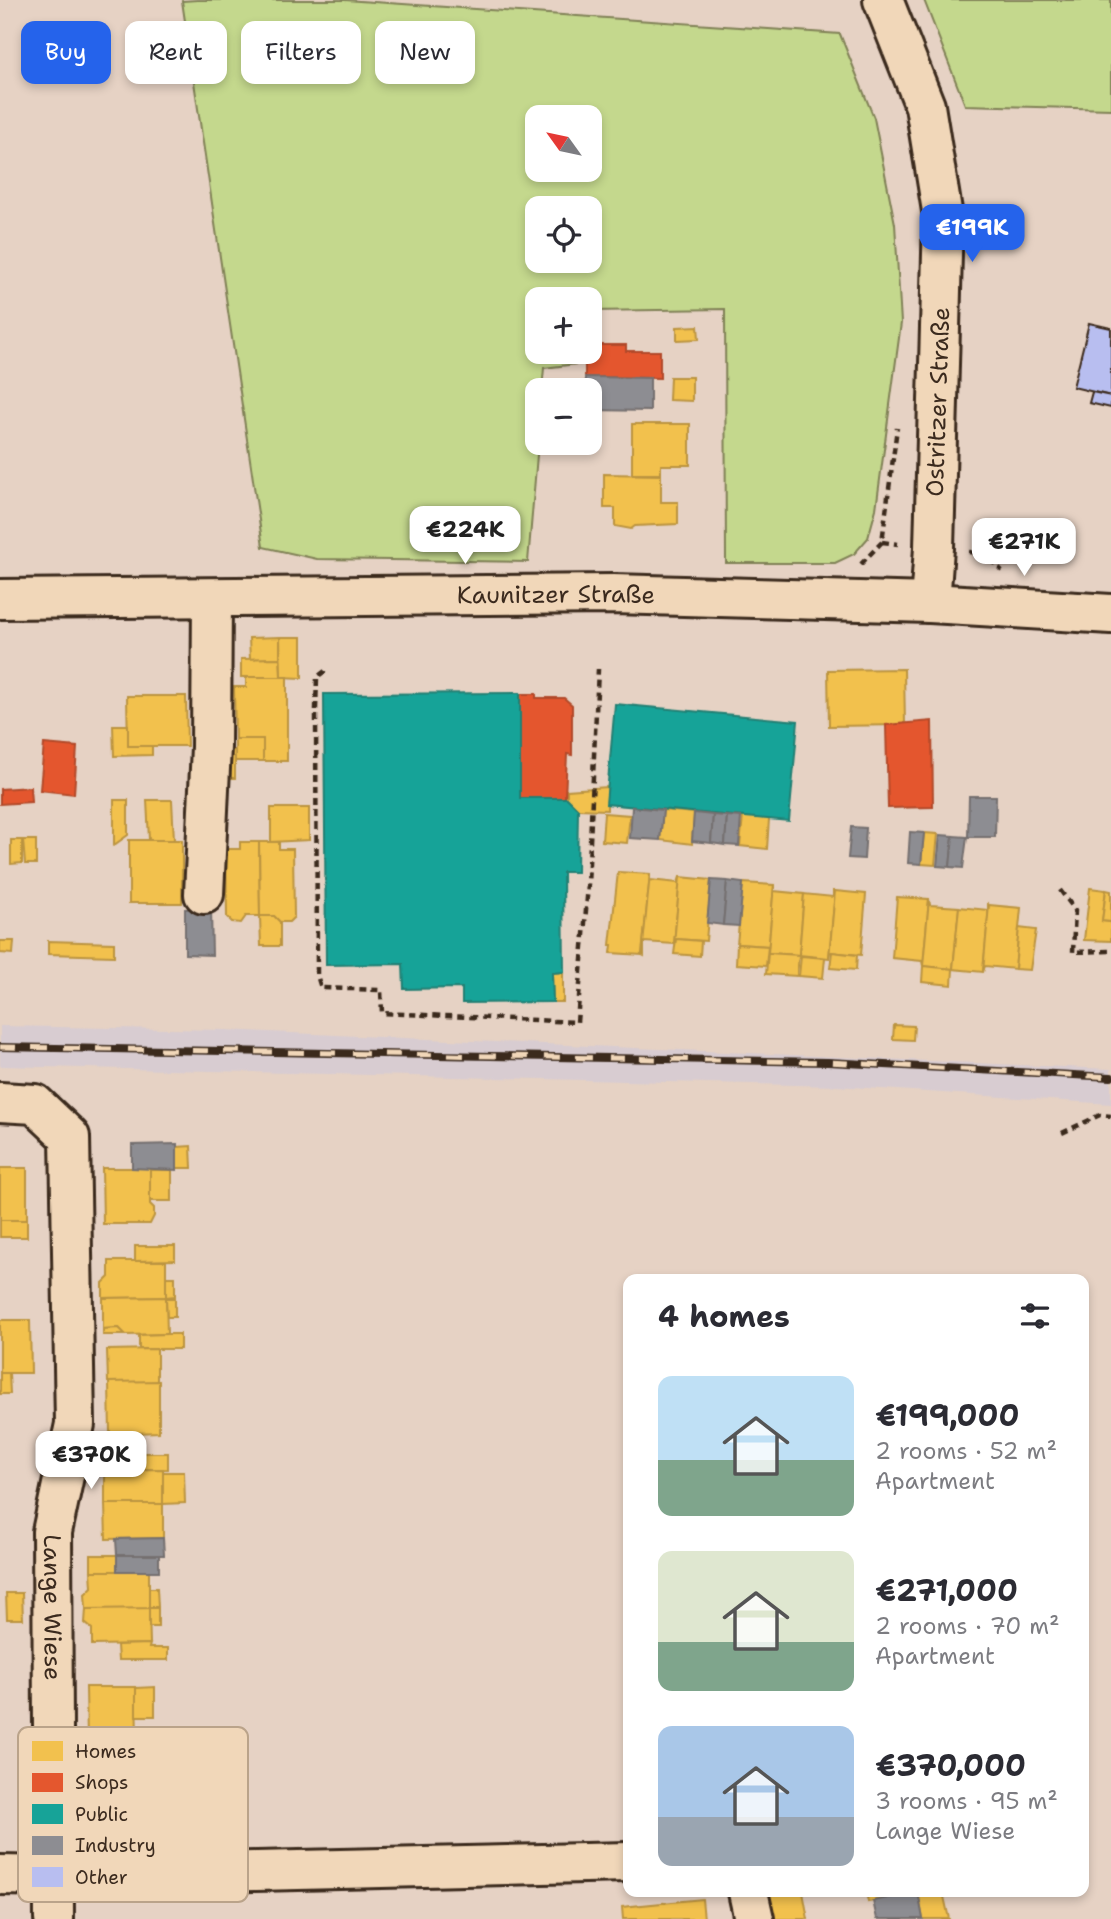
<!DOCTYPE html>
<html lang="en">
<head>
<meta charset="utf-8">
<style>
  body { margin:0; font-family:"Shantell Sans",sans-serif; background:#f2f2f3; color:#2b2b33; height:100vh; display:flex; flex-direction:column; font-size:26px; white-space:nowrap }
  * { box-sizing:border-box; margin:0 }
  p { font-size:23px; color:#7c7c81 }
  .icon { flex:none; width:38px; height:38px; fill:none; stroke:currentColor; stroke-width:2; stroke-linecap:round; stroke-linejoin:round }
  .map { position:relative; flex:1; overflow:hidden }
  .details { position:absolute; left:623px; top:1274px; width:466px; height:623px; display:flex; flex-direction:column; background:#fff; border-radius:14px; box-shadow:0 4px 10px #0003 }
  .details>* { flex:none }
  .guide { position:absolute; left:21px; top:21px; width:497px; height:63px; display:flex; gap:14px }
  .needle { width:46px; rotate:303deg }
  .controls { position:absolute; left:525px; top:105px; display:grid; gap:14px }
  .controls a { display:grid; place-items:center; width:77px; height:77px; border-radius:14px; background:#fff; box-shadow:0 4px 10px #0003; font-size:35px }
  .price { position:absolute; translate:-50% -60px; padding:0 16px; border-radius:14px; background:#fff; color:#222; font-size:23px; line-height:46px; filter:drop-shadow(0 2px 4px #0008) }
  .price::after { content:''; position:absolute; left:50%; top:42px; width:21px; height:16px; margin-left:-10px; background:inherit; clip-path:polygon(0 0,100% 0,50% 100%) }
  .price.selected { background:#2563eb; color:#fff }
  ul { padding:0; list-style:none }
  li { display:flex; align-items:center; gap:21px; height:175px; padding:0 35px }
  li span { display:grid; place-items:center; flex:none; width:196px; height:140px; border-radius:14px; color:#555 }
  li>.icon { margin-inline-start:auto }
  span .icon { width:84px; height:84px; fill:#fffc; stroke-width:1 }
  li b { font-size:30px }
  h2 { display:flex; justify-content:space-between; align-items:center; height:84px; padding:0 35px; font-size:30px }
  .tag { padding:0 24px; border-radius:14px; background:#fff; box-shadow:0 4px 10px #0003; font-size:24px; line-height:63px }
  .tag.selected { background:#2563eb; color:#fff }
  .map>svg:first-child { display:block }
  .built { fill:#d8ccd1 }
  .green { fill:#c4d88d; stroke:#808156; stroke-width:2; fill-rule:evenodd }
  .homes { fill:#f2c14e; stroke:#bb9440; stroke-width:2 }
  .shops { fill:#e4572e; stroke:#b14a29; stroke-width:2 }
  .public { fill:#17a398; stroke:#227f73; stroke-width:2 }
  .industry { fill:#8d8d92; stroke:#746f6f; stroke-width:2 }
  .building { fill:#b8bef0; stroke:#3b2a1e; stroke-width:2 }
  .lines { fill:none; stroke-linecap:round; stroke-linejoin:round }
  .minor-casing { stroke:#3b2a1e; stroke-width:44 }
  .path { stroke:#3b2a1e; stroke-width:4.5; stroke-dasharray:7 5; stroke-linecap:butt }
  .minor { stroke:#f1d7b9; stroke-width:38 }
  .rail-casing { stroke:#3b2a1e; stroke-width:8 }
  .rail { stroke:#f1d7b9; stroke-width:5; stroke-dasharray:16; stroke-linecap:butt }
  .labels { text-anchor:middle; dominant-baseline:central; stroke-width:7; stroke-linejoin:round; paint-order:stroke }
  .street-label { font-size:24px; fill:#3b2a1e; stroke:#f1d7b9 }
  .key { fill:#f1d7b9; stroke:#baa38a; stroke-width:2 }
  .key-label { font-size:19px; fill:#3b2a1e }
</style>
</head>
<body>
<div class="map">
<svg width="1111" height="1919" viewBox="0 0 1111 1919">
  <rect width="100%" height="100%" fill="#e6d2c4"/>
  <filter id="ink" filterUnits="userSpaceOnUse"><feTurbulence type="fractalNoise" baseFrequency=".0143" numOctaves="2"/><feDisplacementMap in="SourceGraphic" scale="14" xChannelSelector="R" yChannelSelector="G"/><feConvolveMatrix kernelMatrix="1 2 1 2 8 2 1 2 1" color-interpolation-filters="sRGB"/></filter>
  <g filter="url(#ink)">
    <polygon class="built" points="0,1026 225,1030 1111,1069 1111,1104 836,1086 0,1066"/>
    <g class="green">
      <path d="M197,0h148l495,34 34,84 21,106 6,99 -25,186 -8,29 -14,16 -19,9h-109l-1,-254 -135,2v-12h-53v53h40l-1,12 -32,4 -2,22h-5l1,53 -10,119 -211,-3 -54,-12 -81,-546zM537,117h53v53h-53zM537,208h53v53h-53z"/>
      <polygon points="924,0 1111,0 1111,109 965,105"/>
    </g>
    <g class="homes">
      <polygon points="698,326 699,339 677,340 677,327"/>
      <polygon points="670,377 692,377 692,401 669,400"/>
      <polygon points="632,424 690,424 690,465 661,465 661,474 632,474"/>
      <polygon points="604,474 661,475 661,502 678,502 678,524 635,526 631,529 615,526 615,508 604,508"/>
      <polygon points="280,637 280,658 250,659 249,638"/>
      <polygon points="280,637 302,637 302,678 281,677"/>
      <polygon points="280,658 281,677 241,677 241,659"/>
      <polygon points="904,669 905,725 829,726 828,670"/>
      <polygon points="246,677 287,677 287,761 263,761 263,739 235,739 234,687 246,687"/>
      <polygon points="127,696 186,696 187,746 128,746"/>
      <polygon points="113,725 128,725 128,746 152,746 152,755 114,756"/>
      <rect x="235" y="739" width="28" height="22"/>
      <polygon points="235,750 235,778 219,778 219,751"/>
      <polygon points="607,787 607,810 578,809 567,798 567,790"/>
      <polygon points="114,800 128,800 128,835 114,845"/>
      <polygon points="147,800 172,800 174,840 149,840"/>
      <polygon points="271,808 309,808 309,840 271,842"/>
      <polygon points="663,810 694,813 692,844 660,840"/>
      <polygon points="604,813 630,815 627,843 602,841"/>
      <polygon points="743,816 769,819 767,849 740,846"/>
      <polygon points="924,833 938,834 935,865 921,864"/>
      <polygon points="11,840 22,840 22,863 11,864"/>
      <polygon points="23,840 36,840 36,864 25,864"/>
      <rect x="129" y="840" width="53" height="63"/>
      <polygon points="240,842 259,842 260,916 246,916 241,923 232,922 227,917 226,849 240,849"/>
      <polygon points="259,842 279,842 279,849 293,849 294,917 289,922 280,922 274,916 260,916"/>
      <polygon points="618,872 650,874 642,955 611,953 612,945 610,945"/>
      <polygon points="650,874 650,880 678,883 680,877 674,944 644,942 644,956 642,955"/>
      <polygon points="680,877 711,880 706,941 676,939 674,944"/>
      <polygon points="743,883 774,885 768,953 768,946 737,944"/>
      <polygon points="774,885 774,891 804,894 799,955 768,953"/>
      <polygon points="1090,888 1106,890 1102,921 1111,922 1111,941 1084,940"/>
      <polygon points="1106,890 1111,891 1111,922 1102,921"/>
      <polygon points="833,891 835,891 829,958 799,955 804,894 833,897"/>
      <polygon points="835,891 866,894 861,955 830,952 829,958"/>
      <polygon points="897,897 929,899 923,966 922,961 892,958"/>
      <polygon points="929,899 930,905 959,907 953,969 923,966"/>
      <polygon points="988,904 989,905 983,972 953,969 959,907 988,910"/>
      <polygon points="989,905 1021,908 1015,969 985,966 983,972"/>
      <polygon points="260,916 274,916 280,922 280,946 261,946"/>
      <polygon points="1019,928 1036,930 1030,970 1015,969"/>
      <polygon points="676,939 701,941 700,956 674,954"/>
      <polygon points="0,941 14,941 13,954 0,953"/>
      <polygon points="48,941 114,943 114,956 48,954"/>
      <polygon points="737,944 768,946 766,966 736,964"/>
      <polygon points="832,952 857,955 856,970 830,968"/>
      <polygon points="768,953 799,955 797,976 766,974"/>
      <polygon points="801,956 825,958 823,978 799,976"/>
      <polygon points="923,966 953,969 952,985 922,982"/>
      <polygon points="563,972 563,1002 553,1002 552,973"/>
      <polygon points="894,1025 914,1026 913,1040 893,1039"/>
      <polygon points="191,1146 192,1168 177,1168 177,1147"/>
      <rect x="0" y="1168" width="27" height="52"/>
      <polygon points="102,1168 150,1168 150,1204 154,1208 154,1216 150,1224 103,1224"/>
      <rect x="150" y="1170" width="22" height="31"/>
      <rect x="0" y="1220" width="27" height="17"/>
      <polygon points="135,1246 175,1246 175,1260 135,1261"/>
      <polygon points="109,1261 166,1261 166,1297 175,1297 103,1298 103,1283 109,1277"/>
      <polygon points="166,1277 175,1277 175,1296 166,1297"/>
      <polygon points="103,1298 175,1297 166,1298 167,1334 126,1335 119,1328 103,1329"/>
      <polygon points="166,1298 175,1298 175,1317 167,1317"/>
      <polygon points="0,1320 30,1320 31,1373 0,1373"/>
      <polygon points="119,1328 126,1335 103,1335 103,1329"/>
      <polygon points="167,1334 180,1334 180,1349 139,1349 139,1335"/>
      <polygon points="157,1349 157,1382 108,1382 107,1350"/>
      <polygon points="0,1373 9,1373 10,1394 0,1394"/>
      <polygon points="159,1381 159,1432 110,1434 109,1382"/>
      <polygon points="115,1453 168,1453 168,1469 116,1470"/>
      <polygon points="163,1469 163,1504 105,1504 105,1470"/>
      <polygon points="163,1472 184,1472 185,1503 163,1504"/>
      <polygon points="105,1504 163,1504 163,1538 106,1539"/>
      <rect x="91" y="1555" width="26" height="16"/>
      <polygon points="91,1571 149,1571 149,1607 158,1608 86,1609 85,1594 92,1587"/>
      <polygon points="149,1588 157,1588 158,1607 149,1607"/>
      <polygon points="6,1593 22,1593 23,1619 7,1619"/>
      <polygon points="149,1608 150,1644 92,1645 92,1629 85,1623 86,1609 158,1608"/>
      <rect x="149" y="1608" width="9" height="19"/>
      <polygon points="150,1644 149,1648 168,1648 168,1660 118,1660 117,1645"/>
      <polygon points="86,1687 136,1687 137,1739 87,1740"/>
      <polygon points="155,1687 155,1716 136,1716 136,1688"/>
      <polygon points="757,1892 803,1892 808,1919 762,1919"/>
      <polygon points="866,1892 921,1892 868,1902"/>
      <polygon points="918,1892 943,1892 949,1919 923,1919"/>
      <polygon points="702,1899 704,1919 623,1919 622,1907"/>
    </g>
    <g class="shops">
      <polygon points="590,345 626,345 626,351 660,351 660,378 585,377 585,352 590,352"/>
      <polygon points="520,694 536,694 536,698 564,698 572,705 572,755 567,754 565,798 520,798"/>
      <polygon points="932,721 933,807 888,808 886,725"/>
      <polygon points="44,744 77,747 74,794 40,790"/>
      <polygon points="30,787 31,802 0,804 0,789"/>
    </g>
    <g class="public">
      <polygon points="520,693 520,798 567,798 578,809 577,872 563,872 564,972 552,973 553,1002 462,1003 462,988 404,989 403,964 326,965 324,694"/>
      <polygon points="615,704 798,721 789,821 606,804"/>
    </g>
    <g class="industry">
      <polygon points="585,377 650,378 650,411 590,410 590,390 585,390"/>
      <polygon points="969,796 996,796 995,837 968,837"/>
      <polygon points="632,807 663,810 660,840 630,838"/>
      <polygon points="694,813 713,815 711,843 692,841"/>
      <polygon points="713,815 727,816 725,845 711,843"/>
      <polygon points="727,816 741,817 739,846 725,845"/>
      <polygon points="851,827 866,828 864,859 848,858"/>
      <polygon points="910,832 924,833 921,864 908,863"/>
      <polygon points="940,835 953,836 950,867 937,866"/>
      <polygon points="953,836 967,837 963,868 950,867"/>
      <polygon points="711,880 727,881 723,925 707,923"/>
      <polygon points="727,881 743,883 739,926 723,925"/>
      <polygon points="211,908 212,955 185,954 185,909"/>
      <polygon points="177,1144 177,1170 132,1168 132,1145"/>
      <polygon points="163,1538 164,1555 117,1555 116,1539"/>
      <rect x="117" y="1555" width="42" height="16"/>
      <polygon points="918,1892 923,1919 877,1919 873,1901"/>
    </g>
    <g class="building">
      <polygon points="1089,323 1111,328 1111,396 1073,387"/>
      <polygon points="1092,392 1111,396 1111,408 1089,403"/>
    </g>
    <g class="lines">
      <g class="minor-casing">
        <g id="minor">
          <polyline points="883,0 925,106 943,217 934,548 930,603"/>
          <path id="s1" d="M0,599l613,-5 317,9 181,11"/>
          <polyline points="204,894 211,747 212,598"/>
          <path id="s2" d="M0,1102l35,2 35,33 5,287 -23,108 2,387"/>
          <polyline points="0,1875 53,1876 628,1862"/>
          <polyline points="748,1892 754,1919"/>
        </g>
      </g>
      <g class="path">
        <polyline points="882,542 898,544"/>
        <polyline points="969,552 986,554 1002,571"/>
        <polyline points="861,564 882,542 897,428"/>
        <polyline points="325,671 317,677 316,709 317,975 321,988 381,990 382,1013 577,1022 588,885 598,669"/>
        <polyline points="1060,890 1075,910 1073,952 1111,951"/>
        <polyline points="1062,1133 1100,1115 1111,1116"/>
      </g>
      <use href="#minor" class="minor"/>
      <g class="rail-casing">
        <polyline id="rail" points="0,1047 828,1062 1111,1077"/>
      </g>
      <use href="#rail" class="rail"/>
    </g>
  </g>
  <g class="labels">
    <g class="street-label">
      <text transform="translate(938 402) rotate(-88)">Ostritzer Straße</text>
      <text stroke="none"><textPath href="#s1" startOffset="556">Kaunitzer Straße</textPath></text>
      <text stroke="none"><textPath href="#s2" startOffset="556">Lange Wiese</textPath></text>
    </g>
  </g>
  <rect x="18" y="1727" width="230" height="175" rx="10" class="key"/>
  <rect x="32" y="1741" width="31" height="20" fill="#f2c14e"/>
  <rect x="32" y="1773" width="31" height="19" fill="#e4572e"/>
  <rect x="32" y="1804" width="31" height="20" fill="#17a398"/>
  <rect x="32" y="1836" width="31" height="19" fill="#8d8d92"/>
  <rect x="32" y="1867" width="31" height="20" fill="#b8bef0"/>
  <g class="key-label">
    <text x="75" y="1758">Homes</text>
    <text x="75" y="1789">Shops</text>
    <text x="75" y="1821">Public</text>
    <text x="75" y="1852">Industry</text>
    <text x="75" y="1884">Other</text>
  </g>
</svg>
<div class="controls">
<a><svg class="needle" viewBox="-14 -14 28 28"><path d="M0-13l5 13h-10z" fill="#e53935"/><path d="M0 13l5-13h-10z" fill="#7c7c81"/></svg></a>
<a><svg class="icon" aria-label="locate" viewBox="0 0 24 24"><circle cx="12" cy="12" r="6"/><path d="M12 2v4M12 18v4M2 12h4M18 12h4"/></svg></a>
<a>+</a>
<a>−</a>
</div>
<b class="price selected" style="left:972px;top:264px">€199K</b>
<b class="price" style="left:465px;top:566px">€224K</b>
<b class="price" style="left:1024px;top:578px">€271K</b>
<b class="price" style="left:91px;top:1491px">€370K</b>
<div class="guide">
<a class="tag selected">Buy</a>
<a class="tag">Rent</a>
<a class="tag">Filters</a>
<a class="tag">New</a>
</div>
<section class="details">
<h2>4 homes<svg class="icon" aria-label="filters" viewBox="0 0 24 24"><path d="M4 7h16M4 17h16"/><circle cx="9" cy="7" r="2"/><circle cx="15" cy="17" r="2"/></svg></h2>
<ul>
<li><span style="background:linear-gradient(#bfe0f5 60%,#7fa58c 0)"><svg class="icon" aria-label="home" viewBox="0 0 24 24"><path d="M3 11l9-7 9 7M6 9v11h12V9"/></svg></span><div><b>€199,000</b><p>2 rooms · 52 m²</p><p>Apartment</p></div></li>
<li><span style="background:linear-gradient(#dfe7d0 65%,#7fa58c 0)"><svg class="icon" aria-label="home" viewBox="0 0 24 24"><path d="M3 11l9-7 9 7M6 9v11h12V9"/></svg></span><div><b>€271,000</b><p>2 rooms · 70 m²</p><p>Apartment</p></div></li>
<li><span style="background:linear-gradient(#a9c7e8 65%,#9aa5b1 0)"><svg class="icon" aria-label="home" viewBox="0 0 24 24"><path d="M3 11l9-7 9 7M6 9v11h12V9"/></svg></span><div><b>€370,000</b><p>3 rooms · 95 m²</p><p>Lange Wiese</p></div></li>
</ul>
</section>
</div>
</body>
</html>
